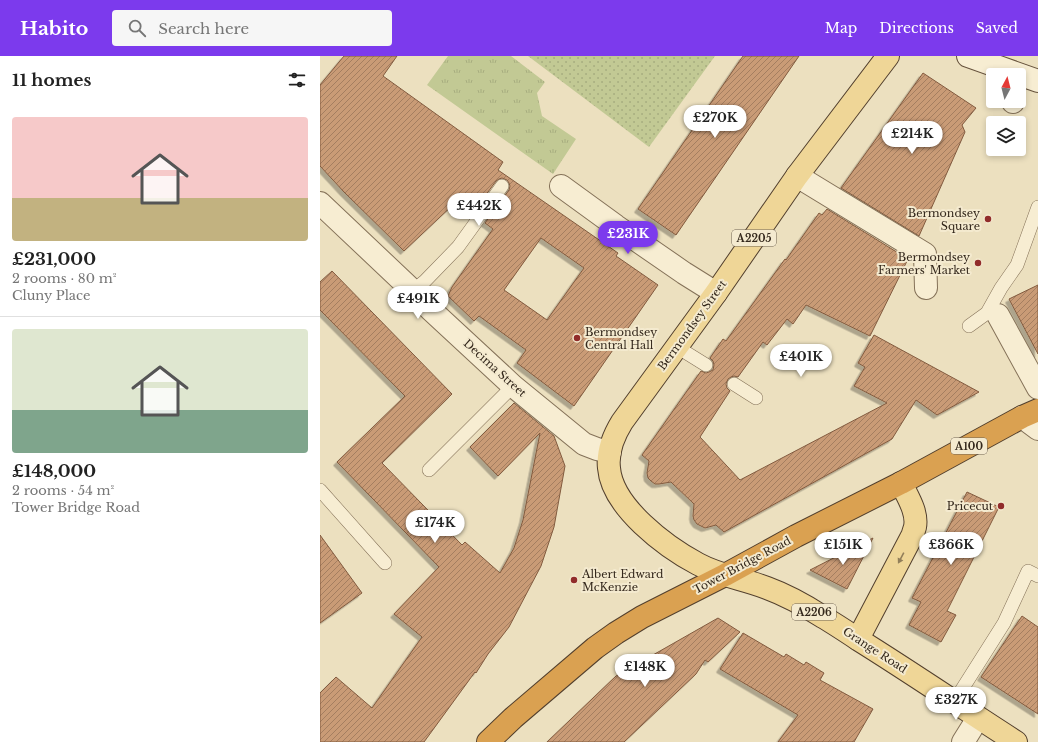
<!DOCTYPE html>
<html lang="en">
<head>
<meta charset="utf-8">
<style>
  body { margin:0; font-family:"Libre Baskerville",serif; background:#f6f6f6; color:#222; height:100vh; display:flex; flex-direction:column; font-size:15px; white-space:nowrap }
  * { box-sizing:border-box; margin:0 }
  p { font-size:13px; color:#767676 }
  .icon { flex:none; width:22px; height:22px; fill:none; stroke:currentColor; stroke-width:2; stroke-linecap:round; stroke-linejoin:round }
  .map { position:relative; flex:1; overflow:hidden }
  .side { display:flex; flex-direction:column; background:#fff; width:320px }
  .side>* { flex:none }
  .needle { width:26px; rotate:7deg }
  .tools { position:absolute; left:666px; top:12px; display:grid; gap:8px }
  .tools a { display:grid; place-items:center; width:40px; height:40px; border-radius:4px; background:#fff; box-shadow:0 2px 6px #0003; font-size:20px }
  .price { position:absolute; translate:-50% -34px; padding:0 9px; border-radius:14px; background:#fff; color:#222; font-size:13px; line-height:26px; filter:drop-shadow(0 1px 2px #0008) }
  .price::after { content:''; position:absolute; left:50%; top:24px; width:12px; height:9px; margin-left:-6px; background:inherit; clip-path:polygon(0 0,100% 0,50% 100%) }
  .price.current { background:#7c3aed; color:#fff }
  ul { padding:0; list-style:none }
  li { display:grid; align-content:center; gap:8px; height:212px; padding:0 12px }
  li+li { border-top:1px solid #e0e0e0 }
  li span { display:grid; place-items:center; height:124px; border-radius:4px; color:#555 }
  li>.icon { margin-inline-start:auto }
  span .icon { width:72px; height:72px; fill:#fffc; stroke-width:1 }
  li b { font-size:17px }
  h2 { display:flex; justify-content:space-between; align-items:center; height:48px; padding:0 12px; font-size:17px }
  header { display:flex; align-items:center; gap:24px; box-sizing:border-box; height:56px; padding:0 20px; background:#7c3aed; color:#fff }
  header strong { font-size:19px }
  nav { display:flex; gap:22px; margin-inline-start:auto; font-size:14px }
  .search { width:280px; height:36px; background:#f6f6f6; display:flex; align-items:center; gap:10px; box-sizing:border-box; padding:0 14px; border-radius:4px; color:#767676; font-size:15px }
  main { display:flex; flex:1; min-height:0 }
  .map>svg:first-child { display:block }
  .grass { fill:url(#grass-tufts) }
  .park { fill:url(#park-dots) }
  .building { fill:url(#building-hatch); stroke:#825b3f; fill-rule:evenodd; filter:url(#shadow) }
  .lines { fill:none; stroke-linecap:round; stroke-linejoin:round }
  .lane-casing { stroke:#847158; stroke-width:14 }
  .street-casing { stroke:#847158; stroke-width:24 }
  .secondary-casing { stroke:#66523c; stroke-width:24 }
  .primary-casing { stroke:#523f2d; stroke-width:24 }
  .highway-casing { stroke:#523f2d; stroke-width:24 }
  .lane { stroke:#f7edd2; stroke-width:13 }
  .street { stroke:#f7edd2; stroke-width:22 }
  .secondary { stroke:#f7edd2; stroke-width:22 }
  .primary { stroke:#efd697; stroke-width:22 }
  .highway { stroke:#daa151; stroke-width:22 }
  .oneway { fill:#927f5a }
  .poi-dot { fill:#912c2a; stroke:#f4eacf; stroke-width:1.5 }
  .labels { text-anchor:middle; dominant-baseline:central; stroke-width:4; stroke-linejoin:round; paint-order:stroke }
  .shield { fill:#f4eacf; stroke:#6e6252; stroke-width:1 }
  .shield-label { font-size:10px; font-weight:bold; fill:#34281c }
  .poi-label { font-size:11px; fill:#34281c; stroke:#f4eacf; text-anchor:end }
  .street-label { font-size:11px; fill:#34281c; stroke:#f4eacf }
</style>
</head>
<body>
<header>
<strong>Habito</strong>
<div class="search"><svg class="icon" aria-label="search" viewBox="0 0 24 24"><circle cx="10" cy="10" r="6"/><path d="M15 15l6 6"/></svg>Search here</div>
<nav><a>Map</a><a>Directions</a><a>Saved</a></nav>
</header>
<main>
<section class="side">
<h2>11 homes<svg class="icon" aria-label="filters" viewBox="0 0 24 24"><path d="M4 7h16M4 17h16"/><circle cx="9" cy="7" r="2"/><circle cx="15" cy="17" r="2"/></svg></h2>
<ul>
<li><span style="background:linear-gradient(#f6c9c9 65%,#c2b280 0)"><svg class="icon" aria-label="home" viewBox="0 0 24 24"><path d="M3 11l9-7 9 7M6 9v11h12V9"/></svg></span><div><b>£231,000</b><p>2 rooms · 80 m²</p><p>Cluny Place</p></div></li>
<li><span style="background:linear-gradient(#dfe7d0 65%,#7fa58c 0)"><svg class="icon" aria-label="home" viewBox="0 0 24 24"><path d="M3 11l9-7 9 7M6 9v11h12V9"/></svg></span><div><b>£148,000</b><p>2 rooms · 54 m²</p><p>Tower Bridge Road</p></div></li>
</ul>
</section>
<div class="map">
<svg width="718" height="686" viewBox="0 0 718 686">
  <defs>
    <pattern id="grass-tufts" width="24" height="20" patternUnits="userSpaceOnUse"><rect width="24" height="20" fill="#c2c994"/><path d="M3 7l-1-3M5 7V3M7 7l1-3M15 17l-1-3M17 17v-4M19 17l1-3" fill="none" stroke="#a7ad7f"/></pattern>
    <pattern id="park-dots" width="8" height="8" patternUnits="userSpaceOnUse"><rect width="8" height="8" fill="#c2c994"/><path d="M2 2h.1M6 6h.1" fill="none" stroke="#a7ad7f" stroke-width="1.8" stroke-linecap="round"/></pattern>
    <pattern id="building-hatch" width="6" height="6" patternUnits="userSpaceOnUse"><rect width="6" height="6" fill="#c99b76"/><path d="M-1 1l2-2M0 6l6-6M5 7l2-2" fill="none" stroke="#a47e60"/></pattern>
    <filter id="shadow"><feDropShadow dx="-3.5" dy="3.5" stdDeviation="0" flood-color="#0004"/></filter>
  </defs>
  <rect width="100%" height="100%" fill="#ece0bf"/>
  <polygon class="grass" points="128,0 191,0 225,26 217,37 222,60 256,83 233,118 107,29"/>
  <polygon class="park" points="208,0 395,0 329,91"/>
  <g class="building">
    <path d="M24,0h53l-14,20 120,86 -5,8 120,83 -2,3 42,29 -84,121 -57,-43 9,-13 -47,-34 -5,5 -26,-25 4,-9 41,-58 -8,-6 24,-33 1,-4 -1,-3 -2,-3 -5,-2 -3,1 -3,2 -24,33 -16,-12 -52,49 -60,-59 -24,-26v-81zM221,182l43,30 -37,52 -43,-30z"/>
    <polygon points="423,0 479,0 356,179 318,153"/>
    <polygon points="603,17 656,52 642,69 645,76 599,180 521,132"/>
    <polygon points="507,153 588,203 550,280 486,249 473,268 467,263 447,289 443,286 418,321 414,320 411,321 408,323 406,328 407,332 410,335 380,381 420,424 567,347 534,330 545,311 538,307 554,279 659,336 617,359 596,344 572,383 404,476 396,469 385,472 377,468 374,464 373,460 374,448 351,426 339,428 335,428 331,425 328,422 327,417 329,405 322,399 381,315 386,317 389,316 393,314 394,309 393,305 390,302 403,283 406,285 465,203 466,204 499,157 502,159"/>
    <polygon points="12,215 132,338 62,407 142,489 145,486 180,517 194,492 203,464 220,377 178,420 150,391 194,347 234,380 245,410 234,471 221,510 189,571 168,598 156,617 155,616 104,686 0,686 0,637 16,621 52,652 102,581 74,558 119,511 17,406 85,340 0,254 0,226"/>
    <polygon points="718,229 718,298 689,243"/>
    <polygon points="647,436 679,451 627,555 636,559 621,586 589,569 601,546 592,542"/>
    <polygon points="0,479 42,537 0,567"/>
    <polygon points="553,482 527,533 490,514"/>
    <polygon points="702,560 718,571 718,658 661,621"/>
    <polygon points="398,562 420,576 388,606 385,604 376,618 304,686 227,686 296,620"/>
    <polygon points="423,577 464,601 466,598 484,609 486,606 504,617 500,624 553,653 534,686 458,686 478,659 400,613"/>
  </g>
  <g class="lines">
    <g class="lane-casing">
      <g id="lane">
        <polyline points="93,235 105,225 138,191 182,130"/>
        <polyline points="649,270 667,257 681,232 697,209 718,151"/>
        <polyline points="357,291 386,309"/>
        <polyline points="414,328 436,342"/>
        <polyline points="109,414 193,330"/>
        <polyline points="0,434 65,507"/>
        <polyline points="634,646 684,567 708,515 718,520"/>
      </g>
    </g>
    <g class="street-casing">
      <g id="street">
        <polyline points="693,46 693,45"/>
        <polyline points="477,120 605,198 606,232"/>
        <polyline points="241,130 296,170 364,217 396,237"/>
        <polyline points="0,147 93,235 111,254 193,330 264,388 277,393 290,396"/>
        <polyline points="678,259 718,332"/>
        <polyline points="702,361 718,373"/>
        <polyline points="643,686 658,662"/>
      </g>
    </g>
    <g class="secondary-casing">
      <polyline id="secondary" points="648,0 718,25"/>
    </g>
    <g class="primary-casing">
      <g id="primary">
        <path d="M568,0l-91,120 -81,117 -94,129c-8,13 -15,29 -13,46 3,39 57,79 89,96 22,12 46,15 69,24 19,7 39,18 56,29 12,7 24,15 36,23 53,33 104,68 157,102"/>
        <path d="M538,583l54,-103c1,-2 2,-6 3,-9 3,-15 -8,-31 -14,-44"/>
      </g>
    </g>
    <g class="highway-casing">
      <polyline id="highway" points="168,686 193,662 275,592 296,577 322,561 405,519 476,480 581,427 702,361 718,354"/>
    </g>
    <use href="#lane" class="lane"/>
    <use href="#street" class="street"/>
    <use href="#secondary" class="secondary"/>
    <use href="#primary" class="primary"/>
    <use href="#highway" class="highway"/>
  </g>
  <defs><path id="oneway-solid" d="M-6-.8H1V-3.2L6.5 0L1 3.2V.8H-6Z"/></defs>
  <use class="oneway" href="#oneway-solid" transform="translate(581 502) rotate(118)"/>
  <g class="poi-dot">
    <circle cx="668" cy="163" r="4"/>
    <circle cx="658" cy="207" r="4"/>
    <circle cx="257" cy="282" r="4"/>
    <circle cx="681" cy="450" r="4"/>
    <circle cx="254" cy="524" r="4"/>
  </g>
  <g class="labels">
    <g class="shield">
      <rect x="412" y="174" width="44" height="16" rx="3"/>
      <rect x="631" y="382" width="36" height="16" rx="3"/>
      <rect x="472" y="548" width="44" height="16" rx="3"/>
    </g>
    <g class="shield-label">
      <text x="434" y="182">A2205</text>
      <text x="649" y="390">A100</text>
      <text x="494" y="556">A2206</text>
    </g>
    <g class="poi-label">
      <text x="660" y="157">Bermondsey<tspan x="660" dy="13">Square</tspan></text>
      <text x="650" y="201">Bermondsey<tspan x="650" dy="13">Farmers' Market</tspan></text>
      <text x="265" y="276" text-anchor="start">Bermondsey<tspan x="265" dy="13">Central Hall</tspan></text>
      <text x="673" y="450">Pricecut</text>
      <text x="262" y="518" text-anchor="start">Albert Edward<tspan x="262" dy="13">McKenzie</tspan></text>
    </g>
    <g class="street-label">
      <text transform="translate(372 269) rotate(-54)">Bermondsey Street</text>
      <text transform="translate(175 312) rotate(42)">Decima Street</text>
      <text transform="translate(422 509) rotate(-28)">Tower Bridge Road</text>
      <text transform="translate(555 594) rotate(33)">Grange Road</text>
    </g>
  </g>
</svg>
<div class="tools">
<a><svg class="needle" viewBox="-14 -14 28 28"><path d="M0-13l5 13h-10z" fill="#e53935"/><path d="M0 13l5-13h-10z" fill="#767676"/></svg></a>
<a><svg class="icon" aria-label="layers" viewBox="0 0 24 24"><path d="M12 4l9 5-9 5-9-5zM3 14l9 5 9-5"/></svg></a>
</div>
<b class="price" style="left:395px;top:83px">£270K</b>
<b class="price" style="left:592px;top:99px">£214K</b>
<b class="price" style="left:159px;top:171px">£442K</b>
<b class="price current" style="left:308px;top:199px">£231K</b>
<b class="price" style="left:98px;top:264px">£491K</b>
<b class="price" style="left:481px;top:322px">£401K</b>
<b class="price" style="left:115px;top:488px">£174K</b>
<b class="price" style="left:523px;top:510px">£151K</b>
<b class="price" style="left:631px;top:510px">£366K</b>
<b class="price" style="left:325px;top:632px">£148K</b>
<b class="price" style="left:636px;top:665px">£327K</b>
</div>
</main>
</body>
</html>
